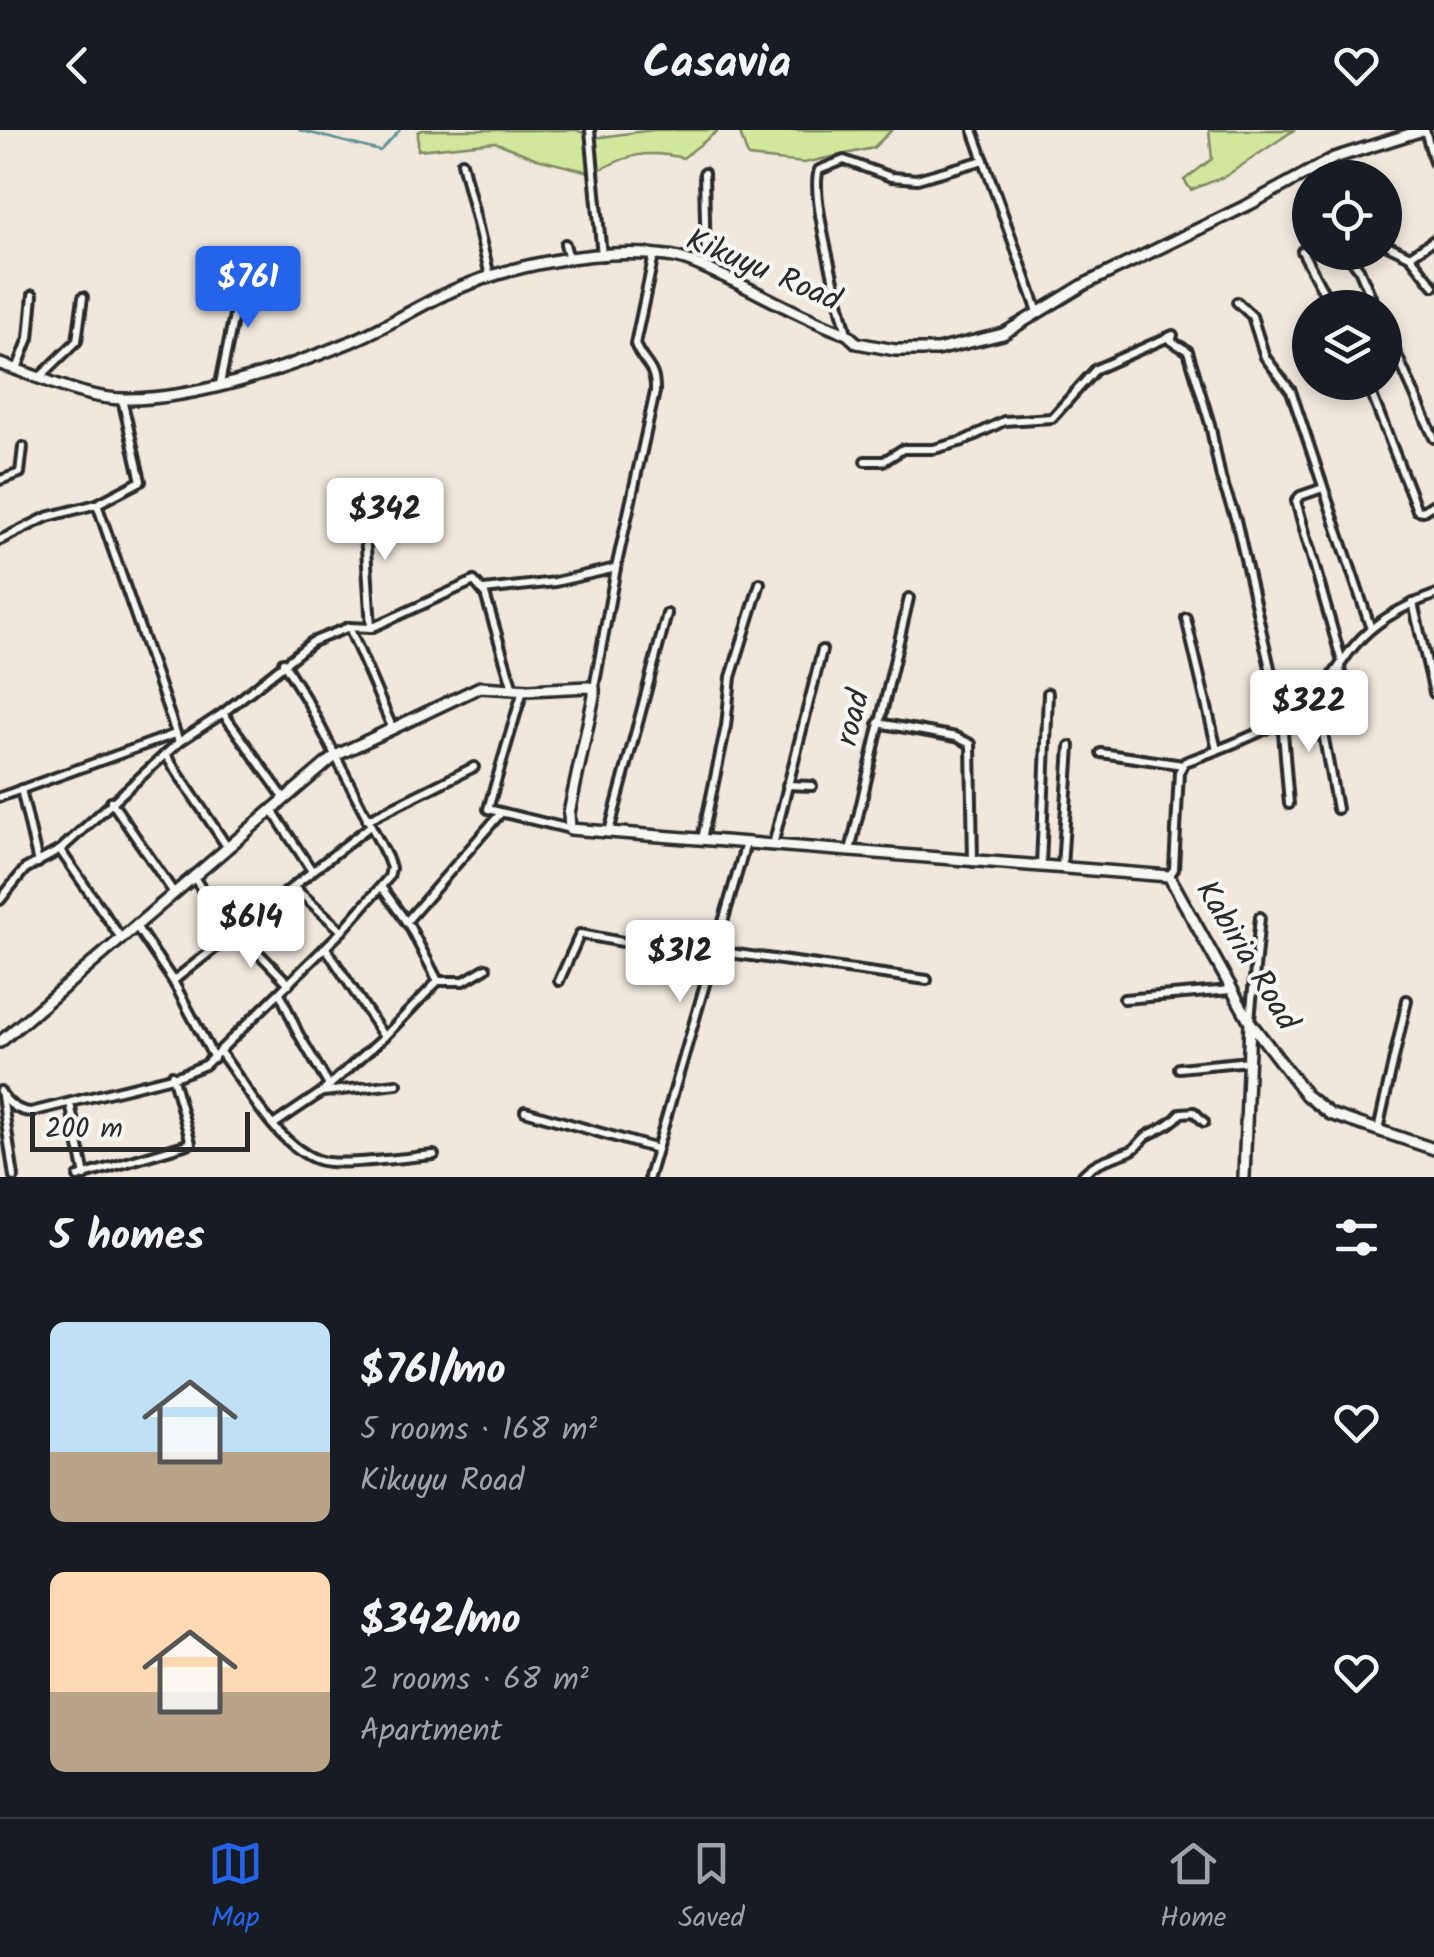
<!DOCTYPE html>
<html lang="en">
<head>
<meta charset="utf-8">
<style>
  body { margin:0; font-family:Kalam,sans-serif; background:#242831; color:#f1f3f6; height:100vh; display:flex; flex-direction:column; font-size:38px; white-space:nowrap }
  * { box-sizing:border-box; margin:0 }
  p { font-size:32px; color:#9ea1a6 }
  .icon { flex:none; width:55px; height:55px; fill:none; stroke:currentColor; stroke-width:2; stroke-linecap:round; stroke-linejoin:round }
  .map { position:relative; height:1047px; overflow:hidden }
  .drawer { display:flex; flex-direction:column; background:#171b24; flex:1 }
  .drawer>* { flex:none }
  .tools { position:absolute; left:1292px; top:30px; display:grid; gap:20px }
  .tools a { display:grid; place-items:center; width:110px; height:110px; border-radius:50%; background:#171b24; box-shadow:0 5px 15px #0003; font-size:50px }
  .scale { position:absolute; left:30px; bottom:25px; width:220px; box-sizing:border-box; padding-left:10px; border:5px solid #2b2b2b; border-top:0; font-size:28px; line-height:35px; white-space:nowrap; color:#2b2b2b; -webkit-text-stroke:8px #f6f6f2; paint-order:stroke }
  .price { position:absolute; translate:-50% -85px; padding:0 22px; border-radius:10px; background:#fff; color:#222; font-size:32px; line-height:65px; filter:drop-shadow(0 2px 5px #0008) }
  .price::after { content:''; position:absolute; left:50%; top:60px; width:30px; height:22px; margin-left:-15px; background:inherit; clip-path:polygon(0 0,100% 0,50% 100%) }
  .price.current { background:#2563eb; color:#fff }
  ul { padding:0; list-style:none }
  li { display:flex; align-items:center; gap:30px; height:250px; padding:0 50px }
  li span { display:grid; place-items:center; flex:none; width:280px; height:200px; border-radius:15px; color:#555 }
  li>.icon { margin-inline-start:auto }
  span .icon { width:120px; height:120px; fill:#fffc; stroke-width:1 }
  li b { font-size:42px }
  h2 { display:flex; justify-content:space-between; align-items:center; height:120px; padding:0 50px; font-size:42px }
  header { display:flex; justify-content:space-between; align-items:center; height:130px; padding:0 50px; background:#171b24; font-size:45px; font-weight:600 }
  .menu { display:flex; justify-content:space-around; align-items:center; height:140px; border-top:2px solid #363941; background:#171b24; font-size:28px; color:#9ea1a6 }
  .menu a { display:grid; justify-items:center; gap:5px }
  .menu .current { color:#2563eb }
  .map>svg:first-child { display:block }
  .green { fill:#d1e79c; stroke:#7e8964; stroke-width:2.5 }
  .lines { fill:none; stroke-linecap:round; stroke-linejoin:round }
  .stream { stroke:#5e8e95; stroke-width:2.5 }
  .minor-casing { stroke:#2b2b2b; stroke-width:14 }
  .secondary-casing { stroke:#2b2b2b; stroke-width:16 }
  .minor { stroke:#f6f6f2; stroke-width:6 }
  .secondary { stroke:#f6f6f2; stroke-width:9 }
  .labels { text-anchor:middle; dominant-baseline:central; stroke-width:8; stroke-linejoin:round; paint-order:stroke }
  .street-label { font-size:32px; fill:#2b2b2b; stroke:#f6f6f2 }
</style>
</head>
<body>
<header><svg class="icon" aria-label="back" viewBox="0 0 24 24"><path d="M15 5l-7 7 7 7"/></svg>Casavia<svg class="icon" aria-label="heart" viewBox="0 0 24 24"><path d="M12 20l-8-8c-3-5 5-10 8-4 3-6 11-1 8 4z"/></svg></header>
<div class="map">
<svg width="1434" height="1047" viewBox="0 0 1434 1047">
  <rect width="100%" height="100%" fill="#f0e8dd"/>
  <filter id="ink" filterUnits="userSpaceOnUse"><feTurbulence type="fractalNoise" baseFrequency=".01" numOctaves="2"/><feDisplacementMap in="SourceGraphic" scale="20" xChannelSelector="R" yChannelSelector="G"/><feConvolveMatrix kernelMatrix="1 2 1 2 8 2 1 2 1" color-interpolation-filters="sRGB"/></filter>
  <g filter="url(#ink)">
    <g class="green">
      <path d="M422,0h155l17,8 58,-8h67l-36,28c-39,-9 -55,-3 -90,15l-56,-14 -42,-17 -77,8v-18z"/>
      <polygon points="739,0 892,0 873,18 804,33 748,27"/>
      <polygon points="1209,0 1294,0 1226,46 1191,60 1184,50 1212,29"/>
    </g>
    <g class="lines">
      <polyline class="stream" points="299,0 380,21 400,0"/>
      <g class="minor-casing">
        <g id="minor">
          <polyline points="590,0 602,126"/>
          <polyline points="973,0 1038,182"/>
          <polyline points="1425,0 1434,32"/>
          <polyline points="462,32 490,146"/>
          <polyline points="704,43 706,137"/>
          <polyline points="565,114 569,129"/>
          <polyline points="1385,114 1410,126 1434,110"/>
          <polyline points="1302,121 1332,178"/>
          <polyline points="1346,122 1359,139 1376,178"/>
          <polyline points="1410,126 1434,156"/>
          <polyline points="1237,172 1252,186 1265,227 1291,261 1371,499"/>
          <polyline points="1385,198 1434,308"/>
          <path d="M847,204c-7,-32 -38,-139 -28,-164l25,-10 47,17 26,2 67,-19"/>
          <polyline points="17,239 29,208 33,165"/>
          <polyline points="40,247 77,211 83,167"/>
          <polyline points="1367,252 1417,380 1423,381 1434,374"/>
          <polyline points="220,254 235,180 233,145"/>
          <polyline points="122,269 141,351 97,374 179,612"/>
          <polyline points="865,331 884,331 903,319 934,319 963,311 1004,291 1052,288 1096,239 1173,205 1171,211 1188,221 1210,294 1221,348 1236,390 1282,590 1289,674"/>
          <polyline points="0,350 20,343 23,317"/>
          <polyline points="1323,358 1300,366 1296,371 1342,532"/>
          <polyline points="363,371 371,498"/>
          <polyline points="0,410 47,387 97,374"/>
          <polyline points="484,460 555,452 616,438"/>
          <polyline points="1413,473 1434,563"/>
          <polyline points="1186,488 1217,620"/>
          <polyline points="349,497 392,597"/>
          <polyline points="1340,537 1348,595"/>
          <path d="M594,558l22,-120 39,-176c1,-27 -12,-27 -20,-48l19,-89"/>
          <polyline points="523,560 488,679 570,699"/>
          <polyline points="1316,565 1337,679"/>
          <polyline points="223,583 285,669"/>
          <polyline points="878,593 956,607 971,614 973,732"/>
          <polyline points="1101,623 1183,635"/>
          <polyline points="165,624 228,718"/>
          <polyline points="787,655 812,656"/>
          <polyline points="21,659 38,733"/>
          <polyline points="0,667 175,604"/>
          <polyline points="111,671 174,763"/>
          <polyline points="272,680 312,741"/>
          <polyline points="367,690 474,637"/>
          <polyline points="609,702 667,484"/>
          <polyline points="702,709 726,596 731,547 760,453"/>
          <polyline points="773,715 822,520"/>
          <polyline points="60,720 121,808"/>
          <polyline points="850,721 909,468"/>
          <polyline points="1041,736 1048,563"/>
          <polyline points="1062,737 1070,616"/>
          <polyline points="193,746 233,806"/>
          <path d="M1169,746l5,-7 5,-97 6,-10c46,-17 96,-34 132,-68 15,-14 25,-34 38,-49 20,-24 51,-40 79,-50"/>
          <polyline points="295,758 342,801"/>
          <polyline points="0,770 25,739 60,720 179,612 223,583 312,512 349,497 371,498 474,451 485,464 513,559"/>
          <polyline points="406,792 500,684"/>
          <polyline points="136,796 173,851 214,928"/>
          <polyline points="238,802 289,854"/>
          <polyline points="326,818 384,907"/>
          <polyline points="715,821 927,850"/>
          <polyline points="173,851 370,696"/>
          <polyline points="438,851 464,851 486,838"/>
          <polyline points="559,851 580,804 712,829"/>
          <polyline points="280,863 298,903 328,954"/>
          <polyline points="1124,869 1231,860"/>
          <polyline points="1250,890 1260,787"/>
          <path d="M220,922c27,35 55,92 98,108 20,7 91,-3 116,-5"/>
          <polyline points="1179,938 1249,931"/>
          <path d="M0,961c7,12 16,20 31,21l149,-37 25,-10 137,-134 47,-54 2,-9 -4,-11 -78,-153 -26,-42"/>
          <polyline points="323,962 397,954"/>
          <polyline points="2,966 14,1047"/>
          <polyline points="70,973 85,1046"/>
          <polyline points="525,981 657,1019"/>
          <polyline points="273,995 322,962 384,907 438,851 410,797 382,758"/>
          <polyline points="1378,1000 1407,870"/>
          <polyline points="78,1047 191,1013 172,945"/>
          <polyline points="649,1047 746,713"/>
          <path d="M1081,1047c14,-17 30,-18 49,-26 8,-3 11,-12 18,-16 13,-7 23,-10 33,-22l13,-1 10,10"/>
        </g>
      </g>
      <g class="secondary-casing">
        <g id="secondary">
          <path d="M0,234c40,12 82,35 124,35 70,1 161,-30 226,-57 33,-13 63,-33 95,-48 62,-29 154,-47 222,-38 20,2 38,12 56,20 41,19 81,43 124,58l10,9 38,7h42l66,-16 82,-50 165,-80 84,-46 89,-28"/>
          <polyline points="0,912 335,626 480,557 529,560 588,557 594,558 594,566 569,683 570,699 1169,746 1250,892 1306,965 1330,984 1434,1019"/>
          <polyline points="1244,1047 1250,892"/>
        </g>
      </g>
      <use href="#minor" class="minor"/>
      <use href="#secondary" class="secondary"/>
    </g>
  </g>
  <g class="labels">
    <g class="street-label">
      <text transform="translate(763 141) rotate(23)">Kikuyu Road</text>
      <text transform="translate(854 588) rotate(-76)">road</text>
      <text transform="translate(1246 826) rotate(59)">Kabiria Road</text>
    </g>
  </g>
</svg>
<div class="tools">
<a><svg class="icon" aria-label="locate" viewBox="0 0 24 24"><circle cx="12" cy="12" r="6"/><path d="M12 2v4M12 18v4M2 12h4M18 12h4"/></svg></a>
<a><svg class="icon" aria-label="layers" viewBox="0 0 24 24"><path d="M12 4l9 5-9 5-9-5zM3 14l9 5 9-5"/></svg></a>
</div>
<div class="scale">200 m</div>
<b class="price current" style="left:248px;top:201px">$761</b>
<b class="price" style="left:385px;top:433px">$342</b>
<b class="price" style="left:1309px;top:625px">$322</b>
<b class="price" style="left:251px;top:841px">$614</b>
<b class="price" style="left:680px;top:875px">$312</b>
</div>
<section class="drawer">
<h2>5 homes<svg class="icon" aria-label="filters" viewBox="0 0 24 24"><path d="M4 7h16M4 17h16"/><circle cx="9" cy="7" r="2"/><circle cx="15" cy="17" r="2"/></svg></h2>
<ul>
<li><span style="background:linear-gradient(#bfe0f5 65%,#b9a48a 0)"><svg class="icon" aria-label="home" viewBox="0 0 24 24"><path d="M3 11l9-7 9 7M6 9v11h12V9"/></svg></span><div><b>$761/mo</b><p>5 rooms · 168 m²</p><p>Kikuyu Road</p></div><svg class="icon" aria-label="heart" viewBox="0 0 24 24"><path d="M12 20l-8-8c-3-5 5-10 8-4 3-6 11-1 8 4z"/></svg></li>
<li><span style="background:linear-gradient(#ffd9b3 60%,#b9a48a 0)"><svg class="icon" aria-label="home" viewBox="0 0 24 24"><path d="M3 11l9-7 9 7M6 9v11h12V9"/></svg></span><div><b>$342/mo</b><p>2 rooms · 68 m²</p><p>Apartment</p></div><svg class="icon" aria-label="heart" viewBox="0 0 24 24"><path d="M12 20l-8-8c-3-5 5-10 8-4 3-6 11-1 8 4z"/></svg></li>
</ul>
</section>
<nav class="menu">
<a class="current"><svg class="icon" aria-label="map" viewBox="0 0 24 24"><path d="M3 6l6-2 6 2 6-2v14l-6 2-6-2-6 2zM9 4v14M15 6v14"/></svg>Map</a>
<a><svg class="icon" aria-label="saved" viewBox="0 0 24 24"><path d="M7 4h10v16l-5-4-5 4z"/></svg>Saved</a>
<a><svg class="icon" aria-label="home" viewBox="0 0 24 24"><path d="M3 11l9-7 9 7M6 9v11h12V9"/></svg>Home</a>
</nav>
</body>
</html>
